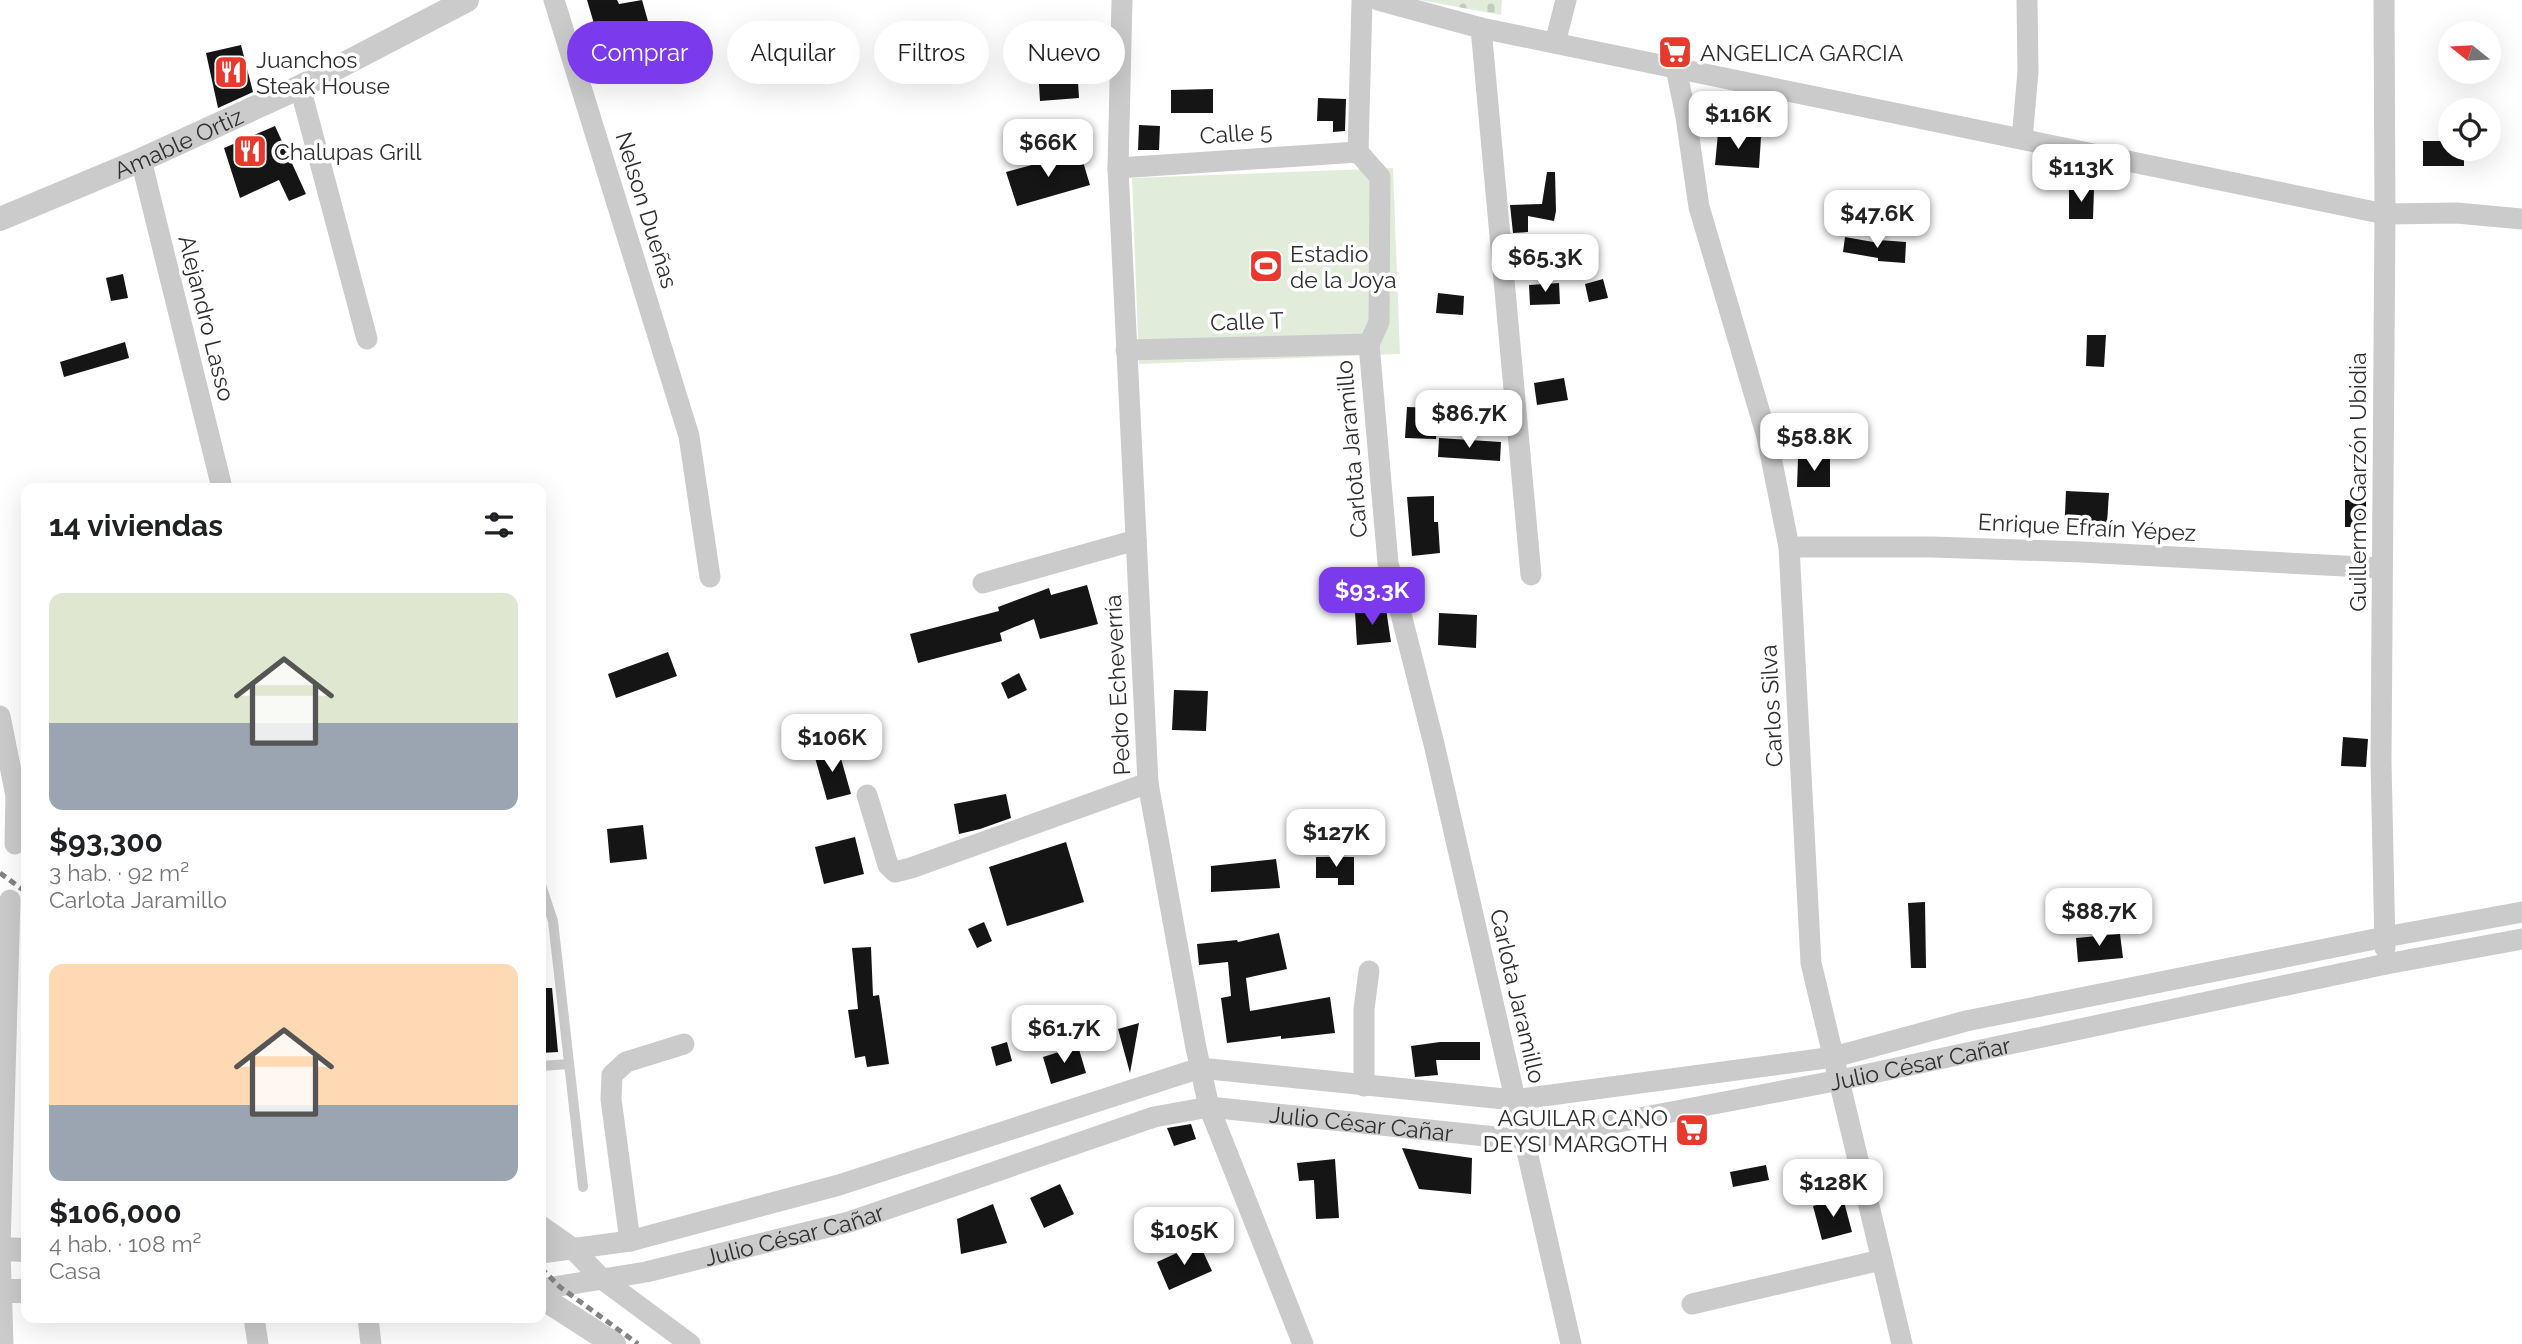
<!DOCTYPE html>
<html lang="es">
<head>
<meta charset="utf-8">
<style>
  body { margin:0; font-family:Raleway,sans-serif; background:#f6f6f6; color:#202124; height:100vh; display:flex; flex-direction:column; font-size:26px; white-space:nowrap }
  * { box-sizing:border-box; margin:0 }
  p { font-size:23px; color:#757577 }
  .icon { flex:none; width:38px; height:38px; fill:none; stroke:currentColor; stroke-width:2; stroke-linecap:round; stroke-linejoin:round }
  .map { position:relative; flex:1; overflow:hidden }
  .details { position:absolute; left:21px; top:483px; width:525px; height:840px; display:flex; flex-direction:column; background:#fff; border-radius:14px; box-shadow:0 7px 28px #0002 }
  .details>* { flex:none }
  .banner { position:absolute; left:567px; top:21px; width:665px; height:63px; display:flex; gap:14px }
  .needle { width:46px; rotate:288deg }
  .fabs { position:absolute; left:2438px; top:21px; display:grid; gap:14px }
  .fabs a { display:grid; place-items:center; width:63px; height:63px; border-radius:50%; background:#fff; box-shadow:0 7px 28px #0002; font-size:35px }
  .price { position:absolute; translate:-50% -60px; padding:0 16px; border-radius:14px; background:#fff; color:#222; font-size:23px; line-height:46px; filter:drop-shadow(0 2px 4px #0008) }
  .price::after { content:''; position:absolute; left:50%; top:42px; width:21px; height:16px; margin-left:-10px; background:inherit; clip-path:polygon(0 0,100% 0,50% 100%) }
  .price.selected { background:#7c3aed; color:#fff }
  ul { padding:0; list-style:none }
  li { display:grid; align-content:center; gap:14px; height:371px; padding:0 28px }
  li span { display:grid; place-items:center; height:217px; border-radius:14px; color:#555 }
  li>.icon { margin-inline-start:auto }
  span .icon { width:126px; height:126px; fill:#fffc; stroke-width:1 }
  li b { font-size:30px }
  h2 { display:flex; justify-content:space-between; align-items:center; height:84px; padding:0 28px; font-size:30px }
  .tag { padding:0 24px; border-radius:32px; background:#fff; box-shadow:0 7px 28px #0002; font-size:24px; line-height:63px }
  .tag.selected { background:#7c3aed; color:#fff }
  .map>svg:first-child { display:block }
  .cemetery { fill:url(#cemetery-stones) }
  .garden { fill:#e2ecdb }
  .building { fill:#151515 }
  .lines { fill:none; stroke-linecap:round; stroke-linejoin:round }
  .service { stroke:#cbcbcb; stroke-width:10 }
  .minor { stroke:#cbcbcb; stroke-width:21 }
  .tertiary { stroke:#cbcbcb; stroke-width:24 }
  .rail { stroke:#838383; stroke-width:5; stroke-dasharray:7 5; stroke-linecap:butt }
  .labels { text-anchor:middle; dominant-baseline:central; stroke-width:7; stroke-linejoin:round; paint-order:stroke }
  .poi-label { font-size:23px; fill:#2e2e2e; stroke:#fff; text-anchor:start }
  .street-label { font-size:23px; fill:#2e2e2e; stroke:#fff }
</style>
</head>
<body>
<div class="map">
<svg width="2522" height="1344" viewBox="0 0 2522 1344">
  <defs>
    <pattern id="cemetery-stones" width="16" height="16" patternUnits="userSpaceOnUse" patternTransform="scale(1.75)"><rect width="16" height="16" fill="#e2ecdb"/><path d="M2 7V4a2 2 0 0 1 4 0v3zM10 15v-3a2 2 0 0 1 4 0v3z" fill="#c2cbbc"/></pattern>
  </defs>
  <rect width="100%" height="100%" fill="#fff"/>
  <polygon class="cemetery" points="1420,0 1502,0 1501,15"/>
  <polygon class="garden" points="1393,168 1400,354 1139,364 1132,178"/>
  <g class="building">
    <polygon points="587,0 617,0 619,4 642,0 653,39 603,54"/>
    <polygon points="241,45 253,92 218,108 206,53"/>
    <polygon points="1077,65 1079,98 1040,101 1038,68"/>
    <polygon points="1213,89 1213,113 1171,113 1171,90"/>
    <polygon points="1318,98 1346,99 1345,131 1333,132 1333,121 1317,121"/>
    <polygon points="1139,125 1160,126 1159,150 1138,150"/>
    <polygon points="275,126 306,194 289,201 279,180 240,198 224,148"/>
    <polygon points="1718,133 1761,137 1759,168 1715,165"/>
    <polygon points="2423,141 2450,141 2450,149 2464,149 2464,166 2423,166"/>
    <polygon points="1080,152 1090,185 1017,206 1006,172"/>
    <polygon points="1547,172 1555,172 1556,211 1554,221 1528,216 1528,232 1513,233 1510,205 1542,204"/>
    <polygon points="2069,189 2094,189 2093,219 2069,219"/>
    <polygon points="1845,237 1879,243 1879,240 1906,242 1905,263 1878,261 1878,258 1843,252"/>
    <polygon points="123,274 128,298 111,301 106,278"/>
    <polygon points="1603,279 1608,298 1589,302 1585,284"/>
    <polygon points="1559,283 1560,304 1530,305 1529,285"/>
    <polygon points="1438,293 1464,296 1463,315 1436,313"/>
    <polygon points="2087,335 2106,335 2104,367 2086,366"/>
    <polygon points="125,342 129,358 64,377 60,362"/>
    <polygon points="1564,378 1568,400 1537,405 1534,383"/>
    <polygon points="1407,407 1437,408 1436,439 1405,438"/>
    <polygon points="1439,438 1501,442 1500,461 1438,457"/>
    <polygon points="1798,459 1830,459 1830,487 1797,487"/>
    <polygon points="2066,491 2109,493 2106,538 2064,536"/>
    <polygon points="1434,496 1434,522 1438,522 1440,553 1412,556 1407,497"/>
    <rect x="2345" y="500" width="21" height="27"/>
    <polygon points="1087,585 1098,624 1040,639 1034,619 1000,633 1002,641 918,663 910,634 999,611 998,607 1049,588 1051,595"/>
    <polygon points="1386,609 1391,642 1357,645 1355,612"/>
    <polygon points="1439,613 1477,615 1476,648 1438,645"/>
    <polygon points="668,652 677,676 616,698 608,674"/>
    <polygon points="1019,673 1027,690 1008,699 1001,683"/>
    <polygon points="1174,690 1208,691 1206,731 1172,730"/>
    <polygon points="2343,737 2368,739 2366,767 2341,766"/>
    <polygon points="838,748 851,794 827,800 814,754"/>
    <polygon points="1006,794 1011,818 980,829 959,834 954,804"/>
    <polygon points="643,825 647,859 610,863 607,829"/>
    <polygon points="855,837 864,874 824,884 815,847"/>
    <polygon points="1066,842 1084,902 1007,926 989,867"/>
    <polygon points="1316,857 1354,857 1354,885 1338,885 1338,878 1316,878"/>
    <polygon points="1276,859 1280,888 1211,892 1211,866"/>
    <polygon points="1925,902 1926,968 1911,968 1908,903"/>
    <polygon points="984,922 992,941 977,948 968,929"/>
    <polygon points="1279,933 1287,969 1246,978 1250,1011 1330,997 1335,1033 1281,1039 1281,1036 1227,1043 1221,998 1231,996 1228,962 1199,965 1197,944 1237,940 1238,942"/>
    <polygon points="2120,934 2123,958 2078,962 2076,938"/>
    <polygon points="871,947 873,996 879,995 889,1064 867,1067 865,1056 855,1058 848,1010 858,1009 852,948"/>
    <polygon points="541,988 552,988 558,1052 541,1053"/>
    <polygon points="1139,1023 1130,1073 1118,1029"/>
    <polygon points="1007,1042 1012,1061 996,1066 991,1047"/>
    <polygon points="1440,1042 1480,1042 1480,1060 1436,1060 1438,1075 1415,1077 1411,1046"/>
    <polygon points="1078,1046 1086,1073 1051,1084 1043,1057"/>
    <polygon points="1191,1124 1196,1139 1174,1146 1167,1128"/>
    <polygon points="1402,1148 1472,1158 1471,1194 1419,1189"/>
    <polygon points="1335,1159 1339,1218 1316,1219 1314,1180 1299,1181 1297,1163"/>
    <polygon points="1766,1165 1769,1180 1733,1187 1730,1172"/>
    <polygon points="1060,1184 1074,1214 1044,1228 1030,1198"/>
    <polygon points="1843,1198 1852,1232 1822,1240 1813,1206"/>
    <polygon points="993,1204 1007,1243 961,1254 957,1219"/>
    <polygon points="1199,1243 1212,1271 1169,1290 1157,1262"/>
  </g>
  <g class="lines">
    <g class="service">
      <polyline points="541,885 553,921 583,1187"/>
      <polyline points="541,1066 569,1064"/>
    </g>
    <g class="minor">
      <polyline points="554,0 689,436 710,577"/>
      <polyline points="1122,0 1118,168 1148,783 1196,1048 1209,1107 1303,1344"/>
      <polyline points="1362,0 1358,152 1380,177 1379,322 1369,344 1388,563 1434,744 1571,1344"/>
      <polyline points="1378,0 1481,28 2385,214 2457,213 2522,219"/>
      <polyline points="2384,0 2385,214 2381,762 2385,948"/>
      <polyline points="1481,28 1531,575"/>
      <polyline points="1555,43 1566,0"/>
      <polyline points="1676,68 1686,117 1699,207 1767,437 1789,547 1811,963 1902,1344"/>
      <polyline points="300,87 367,339"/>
      <polyline points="2022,139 2028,72 2027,0"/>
      <polyline points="141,160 222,488"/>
      <polyline points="1118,168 1358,152"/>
      <polyline points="1126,350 1369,344"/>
      <polyline points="1789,547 1932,547 2081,552 2382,568"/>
      <polyline points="983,583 1136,540"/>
      <polyline points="0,716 16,796 15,844"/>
      <polyline points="867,795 888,865 895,872 911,868 1148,783"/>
      <polyline points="1364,1086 1364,1009 1369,971"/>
      <polyline points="541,1226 571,1247 602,1279 690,1344"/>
      <polyline points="630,1241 611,1099 612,1075 626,1062 684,1044"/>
      <polyline points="0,1249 10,900"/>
      <polyline points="0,1250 3,1344"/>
      <polyline points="541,1253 630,1241 839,1185 1200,1068 1514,1100 1834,1057 1966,1021 2385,937 2522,912"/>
      <path id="s1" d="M541,1289l105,-17 203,-50 305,-105 55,-10 315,33 316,-60 546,-116 136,-25"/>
      <polyline points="1692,1304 1881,1260"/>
      <polyline points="254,1318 258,1344"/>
      <polyline points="368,1318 371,1344"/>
    </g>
    <g class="tertiary">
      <path id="s2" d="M0,219l141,-59 159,-73 167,-87"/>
      <polyline points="0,1249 26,1250"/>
      <polyline points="0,1291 26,1291"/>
      <polyline points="541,1297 614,1344"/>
    </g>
    <g class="rail">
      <polyline points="0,873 26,892"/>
      <polyline points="541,1268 560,1287 638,1344"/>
    </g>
  </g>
  <defs>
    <g id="supermarket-square" transform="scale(1.75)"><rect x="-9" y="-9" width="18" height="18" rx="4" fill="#e8392e" stroke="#fff"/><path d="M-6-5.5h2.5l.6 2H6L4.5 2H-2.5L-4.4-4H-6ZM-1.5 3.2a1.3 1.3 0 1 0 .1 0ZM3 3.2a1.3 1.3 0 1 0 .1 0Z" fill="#fff"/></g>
    <g id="restaurant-square" transform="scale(1.75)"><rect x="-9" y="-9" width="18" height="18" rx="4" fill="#e8392e" stroke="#fff"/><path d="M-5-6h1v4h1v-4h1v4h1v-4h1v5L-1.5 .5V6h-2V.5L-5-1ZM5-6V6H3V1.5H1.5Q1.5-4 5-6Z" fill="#fff"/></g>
    <g id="stadium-square" transform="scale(1.75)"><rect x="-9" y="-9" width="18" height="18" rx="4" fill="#e8392e" stroke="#fff"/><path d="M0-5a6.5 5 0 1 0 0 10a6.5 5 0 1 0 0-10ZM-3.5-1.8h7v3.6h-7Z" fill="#fff"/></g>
  </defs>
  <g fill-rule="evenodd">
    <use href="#supermarket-square" x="1675" y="52"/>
    <use href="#restaurant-square" x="231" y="72"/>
    <use href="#restaurant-square" x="250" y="151"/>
    <use href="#stadium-square" x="1266" y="266"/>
    <use href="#supermarket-square" x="1692" y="1130"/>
  </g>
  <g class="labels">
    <g class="poi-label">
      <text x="1700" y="52">ANGELICA GARCIA</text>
      <text x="256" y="59">Juanchos<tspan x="256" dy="26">Steak House</tspan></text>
      <text x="274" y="151">Chalupas Grill</text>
      <text x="1290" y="253">Estadio<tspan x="1290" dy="26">de la Joya</tspan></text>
      <text x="1668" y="1117" text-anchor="end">AGUILAR CANO<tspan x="1668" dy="26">DEYSI MARGOTH</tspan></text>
    </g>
    <g class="street-label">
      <text transform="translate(1236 133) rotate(-4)">Calle 5</text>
      <text stroke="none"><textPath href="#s2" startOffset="194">Amable Ortiz</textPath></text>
      <text transform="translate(647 210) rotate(73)">Nelson Dueñas</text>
      <text transform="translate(207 318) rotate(76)">Alejandro Lasso</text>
      <text transform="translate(1247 321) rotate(-2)">Calle T</text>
      <text transform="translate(1351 449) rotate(-95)">Carlota Jaramillo</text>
      <text transform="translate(2357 482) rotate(-90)">Guillermo Garzón Ubidia</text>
      <text transform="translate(2087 527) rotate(3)">Enrique Efraín Yépez</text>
      <text transform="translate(1117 685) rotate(-93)">Pedro Echeverría</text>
      <text transform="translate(1771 706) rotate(-93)">Carlos Silva</text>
      <text transform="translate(1518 996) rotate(77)">Carlota Jaramillo</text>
      <text stroke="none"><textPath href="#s1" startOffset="1414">Julio César Cañar</textPath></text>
      <text stroke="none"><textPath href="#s1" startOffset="847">Julio César Cañar</textPath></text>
      <text stroke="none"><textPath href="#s1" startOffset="259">Julio César Cañar</textPath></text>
    </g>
  </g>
</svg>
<div class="fabs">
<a><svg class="needle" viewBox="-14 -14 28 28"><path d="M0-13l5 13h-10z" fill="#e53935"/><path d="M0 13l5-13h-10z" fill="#757577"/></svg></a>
<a><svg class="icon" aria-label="locate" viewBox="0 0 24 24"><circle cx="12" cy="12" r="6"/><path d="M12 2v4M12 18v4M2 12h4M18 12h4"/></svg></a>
</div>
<b class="price" style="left:1738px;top:151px">$116K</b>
<b class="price" style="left:1048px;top:179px">$66K</b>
<b class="price" style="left:2081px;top:204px">$113K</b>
<b class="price" style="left:1877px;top:250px">$47.6K</b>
<b class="price" style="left:1545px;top:294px">$65.3K</b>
<b class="price" style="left:1469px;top:450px">$86.7K</b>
<b class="price" style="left:1814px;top:473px">$58.8K</b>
<b class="price selected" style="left:1372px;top:627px">$93.3K</b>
<b class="price" style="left:832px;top:774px">$106K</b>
<b class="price" style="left:1336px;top:869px">$127K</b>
<b class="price" style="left:2099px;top:948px">$88.7K</b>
<b class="price" style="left:1064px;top:1065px">$61.7K</b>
<b class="price" style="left:1833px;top:1219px">$128K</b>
<b class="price" style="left:1184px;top:1267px">$105K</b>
<div class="banner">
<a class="tag selected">Comprar</a>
<a class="tag">Alquilar</a>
<a class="tag">Filtros</a>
<a class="tag">Nuevo</a>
</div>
<section class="details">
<h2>14 viviendas<svg class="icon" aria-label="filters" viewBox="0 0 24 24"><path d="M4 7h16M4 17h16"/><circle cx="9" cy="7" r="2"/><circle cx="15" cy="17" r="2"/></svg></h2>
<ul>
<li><span style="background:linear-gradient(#dfe7d0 60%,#9aa5b1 0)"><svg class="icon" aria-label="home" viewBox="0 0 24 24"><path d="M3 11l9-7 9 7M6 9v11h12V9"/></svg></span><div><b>$93,300</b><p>3 hab. · 92 m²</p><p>Carlota Jaramillo</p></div></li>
<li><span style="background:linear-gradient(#ffd9b3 65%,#9aa5b1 0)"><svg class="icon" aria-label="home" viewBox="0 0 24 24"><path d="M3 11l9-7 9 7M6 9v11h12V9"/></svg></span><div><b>$106,000</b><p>4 hab. · 108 m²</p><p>Casa</p></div></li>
</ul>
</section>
</div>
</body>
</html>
